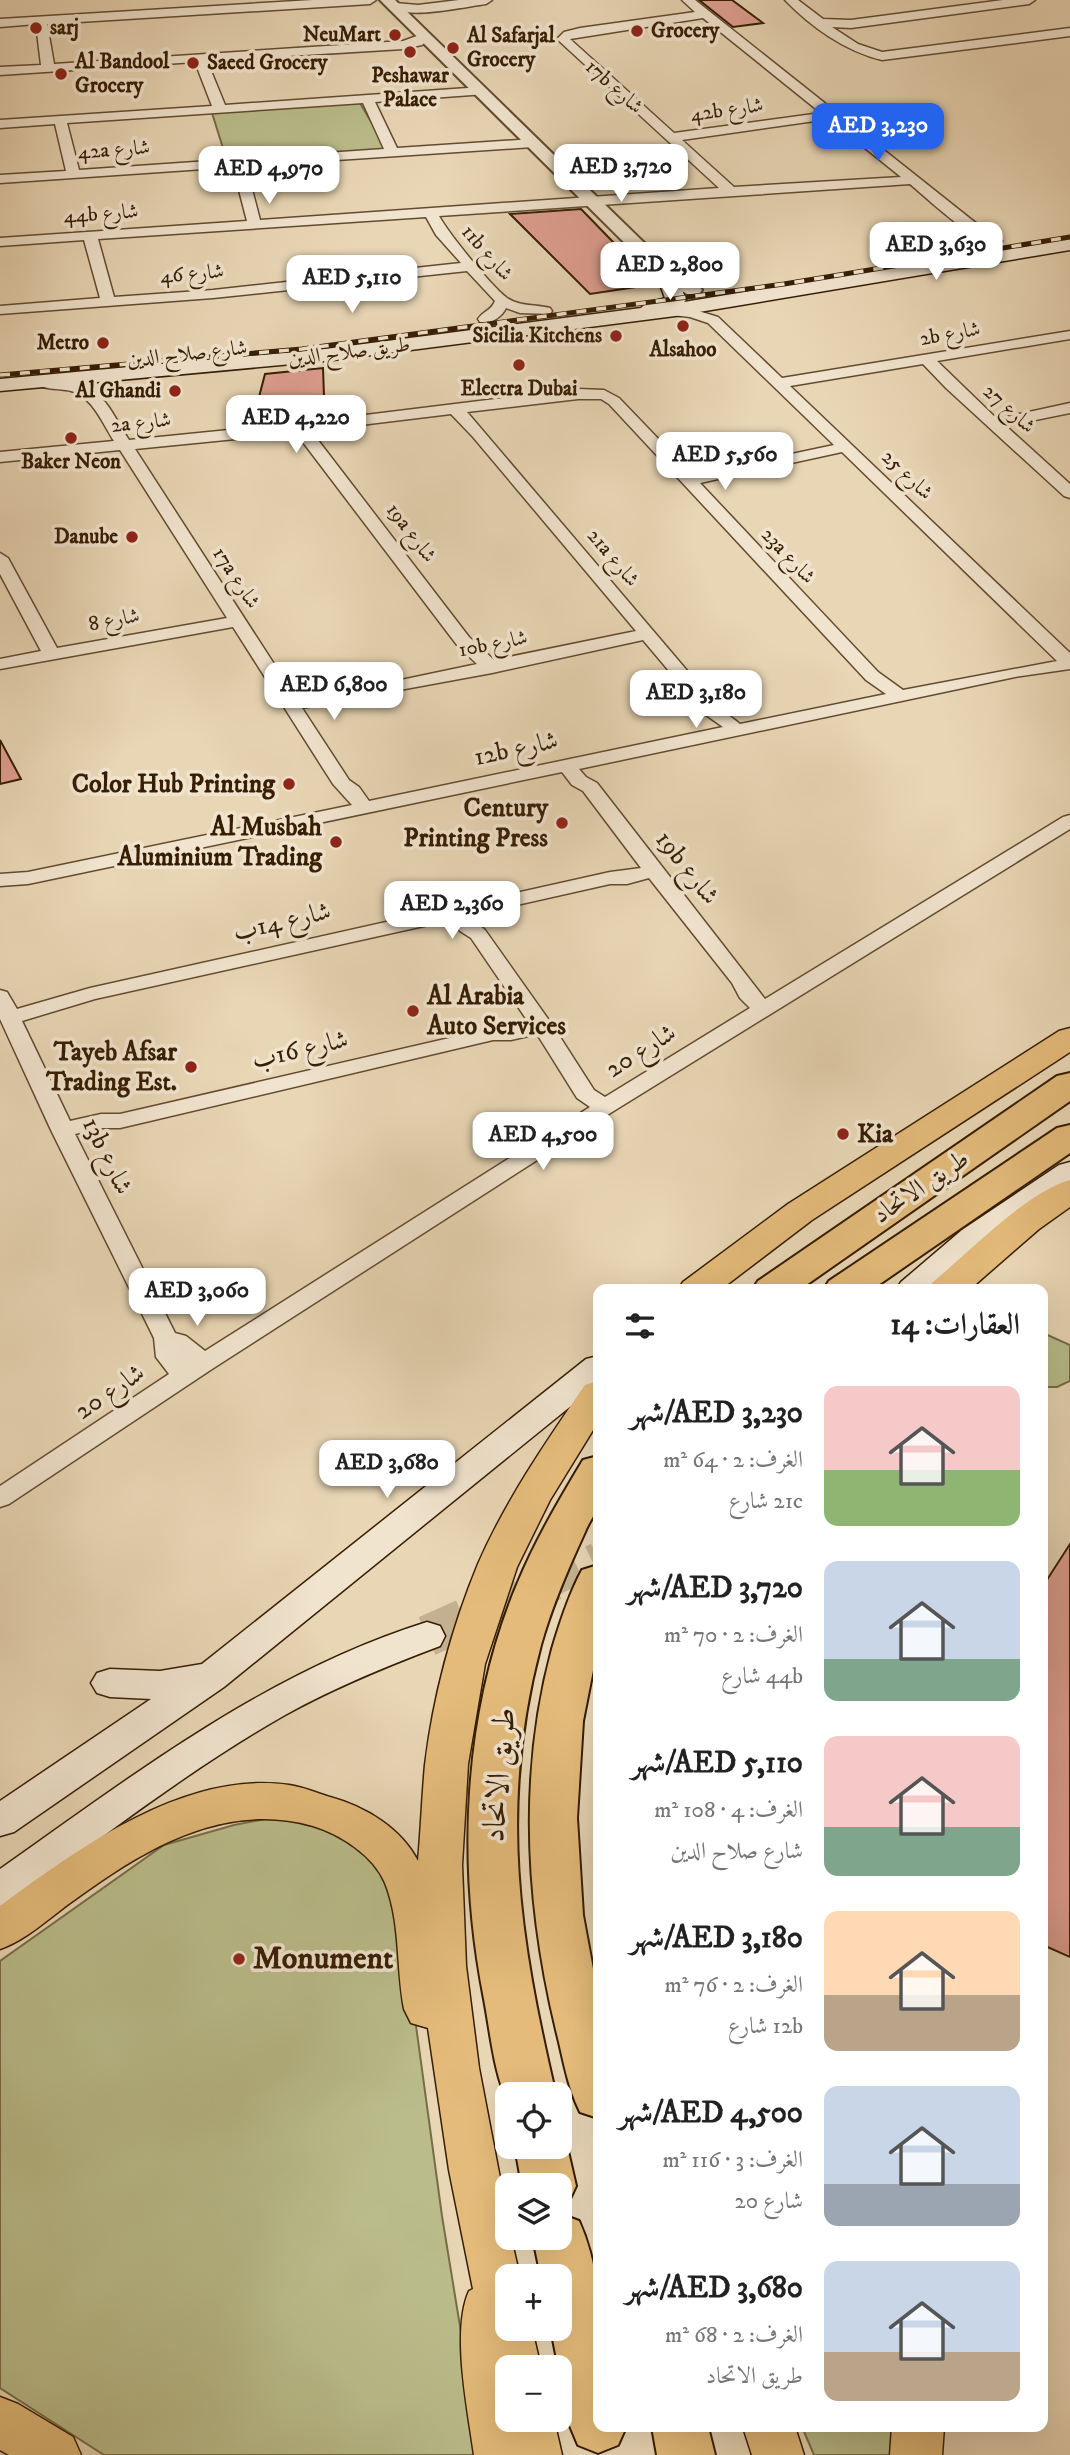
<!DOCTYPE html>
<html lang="ar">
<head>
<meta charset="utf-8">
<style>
  body { margin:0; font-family:"IM FELL DW Pica",Amiri,serif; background:#f2f2f2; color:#222; direction:rtl; height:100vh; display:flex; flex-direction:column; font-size:26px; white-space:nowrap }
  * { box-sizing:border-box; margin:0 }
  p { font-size:23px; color:#767676 }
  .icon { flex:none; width:38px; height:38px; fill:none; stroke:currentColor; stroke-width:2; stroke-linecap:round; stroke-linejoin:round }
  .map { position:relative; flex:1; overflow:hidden; direction:ltr }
  .details { position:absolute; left:593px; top:1284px; width:455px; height:1148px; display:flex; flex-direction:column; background:#fff; border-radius:14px; box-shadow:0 7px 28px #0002; direction:rtl }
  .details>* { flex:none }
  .buttons { position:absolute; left:495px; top:2082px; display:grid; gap:14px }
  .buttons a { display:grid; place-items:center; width:77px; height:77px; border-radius:14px; background:#fff; box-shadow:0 7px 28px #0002; font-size:35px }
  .price { position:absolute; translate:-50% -60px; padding:0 16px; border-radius:14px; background:#fff; color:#222; font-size:23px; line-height:46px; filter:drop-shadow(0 2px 4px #0008) }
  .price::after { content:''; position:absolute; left:50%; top:42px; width:21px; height:16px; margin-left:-10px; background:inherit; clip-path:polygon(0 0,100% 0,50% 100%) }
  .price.selected { background:#2563eb; color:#fff }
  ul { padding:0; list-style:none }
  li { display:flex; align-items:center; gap:21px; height:175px; padding:0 28px }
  li span { display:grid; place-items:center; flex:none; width:196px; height:140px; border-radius:14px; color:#555 }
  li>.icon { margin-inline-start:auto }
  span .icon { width:84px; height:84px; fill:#fffc; stroke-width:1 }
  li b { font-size:30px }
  h2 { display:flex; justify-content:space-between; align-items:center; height:84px; padding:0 28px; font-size:30px }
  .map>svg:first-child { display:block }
  .green { fill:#babd8b; stroke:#786d47; stroke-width:2 }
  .building { fill:#e09f91; stroke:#361d03; stroke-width:2 }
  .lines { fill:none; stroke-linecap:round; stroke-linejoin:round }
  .secondary-tunnel-far1 { stroke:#c5b191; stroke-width:32; stroke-dasharray:32 16; stroke-linecap:butt }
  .secondary-tunnel { stroke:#c5b191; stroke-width:41; stroke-dasharray:41 20; stroke-linecap:butt }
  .minor-casing { stroke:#634b30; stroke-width:3 }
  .tertiary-casing { stroke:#634b30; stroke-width:4 }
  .secondary-casing { stroke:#361d03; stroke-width:3 }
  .primary-casing { stroke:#361d03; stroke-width:3 }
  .motorway-casing { stroke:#361d03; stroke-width:4 }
  .minor { fill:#f1e4cf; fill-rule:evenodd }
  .tertiary { fill:#f1e4cf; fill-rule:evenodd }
  .secondary { fill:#f1e4cf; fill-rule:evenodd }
  .primary { fill:#e4bb7a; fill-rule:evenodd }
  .motorway { fill:#e4bb7a; fill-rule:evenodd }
  .rail-casing { stroke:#361d03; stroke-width:5 }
  .rail { stroke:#f1e4cf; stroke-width:3.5; stroke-dasharray:10; stroke-linecap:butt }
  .poi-dot { fill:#8f2418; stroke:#f1e4cf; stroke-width:2.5 }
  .labels { text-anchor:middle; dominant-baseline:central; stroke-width:7; stroke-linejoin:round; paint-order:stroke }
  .far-poi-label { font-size:21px; font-weight:bold; fill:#361d03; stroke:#f1e4cf; text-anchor:start }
  .far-street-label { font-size:21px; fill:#361d03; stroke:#f1e4cf }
  .street-label { font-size:26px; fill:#361d03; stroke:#f1e4cf }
  .poi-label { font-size:26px; font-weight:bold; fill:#361d03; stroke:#f1e4cf; text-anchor:end }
  .near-street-label { font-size:32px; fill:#361d03; stroke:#f1e4cf }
  .near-poi-label { font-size:32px; font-weight:bold; fill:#361d03; stroke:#f1e4cf; text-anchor:start }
</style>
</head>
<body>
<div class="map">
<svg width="1070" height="2455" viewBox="0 0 1070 2455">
  <rect width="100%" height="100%" fill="#e9d6b5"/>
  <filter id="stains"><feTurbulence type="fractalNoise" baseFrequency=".00286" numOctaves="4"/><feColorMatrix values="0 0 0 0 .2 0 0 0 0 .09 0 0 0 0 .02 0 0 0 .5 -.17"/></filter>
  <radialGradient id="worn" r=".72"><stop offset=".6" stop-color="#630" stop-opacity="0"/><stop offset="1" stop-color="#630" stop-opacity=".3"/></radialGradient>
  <g class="green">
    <polygon points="360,103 387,149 227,161 212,113"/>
    <polygon points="1043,1333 1070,1345 1070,1381 1057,1387 1043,1387"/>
    <polygon points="276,1817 322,1823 354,1838 398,1894 442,2216 481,2455 104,2455 0,2388 0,1961 164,1845 234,1825"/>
    <polygon points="802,2427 907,2427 904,2455 814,2455"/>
  </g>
  <g class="building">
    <polygon points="699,0 732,0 763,23 733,27"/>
    <polygon points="581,209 615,244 656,284 590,294 510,214"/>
    <polygon points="323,368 324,396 259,397 265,374"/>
    <polygon points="0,740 21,779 0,784"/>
    <polygon points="1070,1544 1070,1957 1043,1945 1043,1586"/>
  </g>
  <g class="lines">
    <polyline class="secondary-tunnel-far1" points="549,1582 598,1558"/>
    <polyline class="secondary-tunnel" points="427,1636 553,1580"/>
    <g class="minor-casing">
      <g id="minor">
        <path d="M313,0h63l-6,4 -323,20 7,40 349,-23 22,-8 6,4 -9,8 -19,4 -196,12 18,44 257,-18 6,4 -2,3 -111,8 22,46 136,-9 7,4 -7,4 -287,19 14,54 459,-32 -162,-149 7,-7 16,-4 115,-16 -13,-12h13l282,224 25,17 -2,3c-21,4 -73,-46 -90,-60l-471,32c10,18 52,70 68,82 13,9 29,6 43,10l2,3 -2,3 -30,-1 -14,-5c-4,9 -16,17 -26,14l-2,-3c5,-8 13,-8 17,-18l-28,-30 -254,27 -213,16v-8l100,-8 -16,-58 -84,6v-8l247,-17 -14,-54 -233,16v-8l66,-4 -11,-47 -55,4v-8l212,-14 -17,-44 -195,13v-8l41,-2 -5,-41 -36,3v-8zM703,18l118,95 -147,20 -104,-94zM363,103l21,46 -305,21 -12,-47zM829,119l72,58 -167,10 -52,-47zM426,217l10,18 25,28 -248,27 -99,7 -16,-58z"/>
        <path d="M459,0h33l-6,4c-23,3 -79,16 -97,3l6,-4 23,2z"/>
        <path d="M785,0h13l25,19 28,1 152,-20h32l-6,4 -178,24 -19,-1 26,17 24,8 188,-24v8l-188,24c-37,-9 -71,-33 -97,-60z"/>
        <path d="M666,307l26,2 26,8 64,61 288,-47v8l-133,22 60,58 73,-16v10l-64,13 64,58v14l-6,-2 -118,-108 -23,-24 -133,22 280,267v16l-55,8 -436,92 7,8 11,6 168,216 298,-182 7,-2v14l-458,283 -400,257 -203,135 -9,3v-21l169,-112 -13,-17 -2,-19 -103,-208 -51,-111v-29l7,2 10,17 73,-21 520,-116 31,-4 -58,-77 -11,-6 -10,-13 -534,112 -28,2v-12l28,-2 324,-67 -19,-21 -100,-157 -233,42v-10l41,-8 -41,-77v-21l8,5 49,90 170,-30 -107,-168 -120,12v-10l114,-11c-11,-17 -22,-45 -43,-50 -13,-3 -29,-1 -39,-9 7,-7 17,-3 26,-2 46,6 48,24 71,60l171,-17 278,-34 26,1 15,8 74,77 141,-30 -126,-122 -18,-6 -29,-3 -2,-3zM578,399h23l8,5 257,276 20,14 -146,30 -22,-17 -251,-295zM451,414l22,23 163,194 -142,29 -25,-23 -158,-206zM296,433l161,212 20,19 -114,24 -67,10 -161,-249zM842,452l215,209 -154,29 -25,-18 -178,-189zM643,640l63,75 17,12 -354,74 -10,-14 -10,-7 -47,-72 190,-35zM649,878l83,105 8,15 10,10 -145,89 -11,-7 -41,-64 -68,-96 -17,-14 142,-32h17zM451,920l9,11 11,7 58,85 -18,5h-18l-373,86h-19l-31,7 -48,-100 73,-22zM537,1034l40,64 13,9 -385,244 -19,-15 -11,-3 -100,-199 26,-6h19l373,-88h18z"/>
      </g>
    </g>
    <g class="tertiary-casing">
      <polygon id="tertiary" points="380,0 395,0 672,270 699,286 702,290 699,294 687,294 660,278"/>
    </g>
    <g class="secondary-casing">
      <g id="secondary">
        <polygon points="1070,238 1070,250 675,316 325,361 0,391 0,379 325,349 641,308 644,305 665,298 656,274 666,268 676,274 686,300 684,302"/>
        <polygon points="1070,1162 1070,1186 984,1244 932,1290 896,1290 901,1282 962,1230 1059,1165"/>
        <polygon points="598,1356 598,1384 224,1687 14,1832 0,1836 0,1801 151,1699 110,1697 97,1693 91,1683 97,1673 110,1669 160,1671 202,1664 586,1359"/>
        <path d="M427,1622l13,4 5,10 -5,10c-53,20 -105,41 -155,69 -95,54 -182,122 -271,186l-14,5v-37c135,-95 267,-197 427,-247z"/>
      </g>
    </g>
    <g class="primary-casing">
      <g id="primary">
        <polygon points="1070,1028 1070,1052 812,1220 720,1290 678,1290 683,1282 788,1204 1059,1031"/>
        <path d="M1070,1180v27l-31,22 -70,61h-41l5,-8c35,-29 95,-91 137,-102z"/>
        <path d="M598,1381v41l-48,78 -33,67 -32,97 -17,100 -6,101 4,101 13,102 29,152v18h3l9,39h-12v52h24l9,39h-33v52h46l8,35h-88c-6,-44 -23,-124 -5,-164l4,-2 -24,-119 -21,-142 -17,-5 -7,-14c-8,-41 -3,-86 -19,-126 -11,-27 -45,-49 -72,-57 -91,-26 -172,25 -243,77 -22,16 -44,37 -70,46v-43c79,-58 185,-136 289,-121 14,2 28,8 41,12 36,10 71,31 88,64 3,-32 4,-64 7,-96 8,-67 27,-138 53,-201 28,-64 68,-122 107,-179z"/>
        <polygon points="0,2397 18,2404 73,2437 81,2455 9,2455 0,2450"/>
        <polygon points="743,2427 795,2427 804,2455 752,2455"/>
        <polygon points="892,2427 944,2427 942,2455 890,2455"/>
      </g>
    </g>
    <g class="motorway-casing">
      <g id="motorway">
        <polygon points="1070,1073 1070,1101 799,1290 752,1290 758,1281 1057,1076"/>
        <polygon points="1070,1125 1070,1153 871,1290 823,1290 829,1281 1057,1128"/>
        <path d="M598,1456c1,14 4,39 -1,52 -3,8 -9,16 -12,24 -17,37 -33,74 -44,113 -43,161 -22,292 15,450h-48v7c-14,-28 -18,-72 -24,-103 -27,-137 -21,-287 34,-417 18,-43 41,-82 65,-122z"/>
        <path d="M598,1565v80l-15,76 -6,97 6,97 15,81v122l-18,-6c-13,-26 -17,-55 -24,-82 -30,-125 -38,-255 -4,-381 8,-27 17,-55 30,-79z"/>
        <polygon points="560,2132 567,2147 576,2186 568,2203 560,2205 560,2186 522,2186 515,2147 560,2147"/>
        <path d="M560,2214l19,7c29,63 19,138 19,206h28l-8,18 -20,8 -20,-8 -8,-19 -19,-97h9v-52h-19l-8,-39h27z"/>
        <polygon points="652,2427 708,2427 715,2455 657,2455"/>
      </g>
    </g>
    <use href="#minor" class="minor"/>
    <use href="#tertiary" class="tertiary"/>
    <use href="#secondary" class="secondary"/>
    <use href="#primary" class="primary"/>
    <use href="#motorway" class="motorway"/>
    <g class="rail-casing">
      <polyline id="rail" points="0,375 302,349 784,284 1070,237"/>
    </g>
    <use href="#rail" class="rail"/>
  </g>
  <g class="poi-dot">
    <circle cx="36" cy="28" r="7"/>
    <circle cx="637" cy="31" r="7"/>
    <circle cx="395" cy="35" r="7"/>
    <circle cx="453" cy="48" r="7"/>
    <circle cx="410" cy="52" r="7"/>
    <circle cx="193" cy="63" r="7"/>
    <circle cx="61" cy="74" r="7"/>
    <circle cx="683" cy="326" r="7"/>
    <circle cx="616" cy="336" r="7"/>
    <circle cx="103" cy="343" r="7"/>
    <circle cx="519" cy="365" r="7"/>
    <circle cx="175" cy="391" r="7"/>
    <circle cx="71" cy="438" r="7"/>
    <circle cx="132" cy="537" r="7"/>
    <circle cx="289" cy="784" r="7"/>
    <circle cx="562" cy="823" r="7"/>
    <circle cx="336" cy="842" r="7"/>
    <circle cx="413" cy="1011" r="7"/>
    <circle cx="191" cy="1067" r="7"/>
    <circle cx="843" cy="1134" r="7"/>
    <circle cx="239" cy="1959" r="7"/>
  </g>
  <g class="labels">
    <g class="far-poi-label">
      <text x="50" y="28">sarj</text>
      <text x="651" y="31">Grocery</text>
      <text x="381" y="35" text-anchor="end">NeuMart</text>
      <text x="467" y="36">Al Safarjal<tspan x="467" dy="24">Grocery</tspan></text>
      <text x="75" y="62">Al Bandool<tspan x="75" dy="24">Grocery</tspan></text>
      <text x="207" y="63">Saeed Grocery</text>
      <text x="410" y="76" text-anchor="middle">Peshawar<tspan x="410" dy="24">Palace</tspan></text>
      <text x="602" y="336" text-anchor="end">Sicilia Kitchens</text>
      <text x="89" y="343" text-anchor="end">Metro</text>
      <text x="683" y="350" text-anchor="middle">Alsahoo</text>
      <text x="519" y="389" text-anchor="middle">Electra Dubai</text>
      <text x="161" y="391" text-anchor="end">Al Ghandi</text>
      <text x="71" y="462" text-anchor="middle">Baker Neon</text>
      <text x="118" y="537" text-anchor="end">Danube</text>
    </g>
    <g class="far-street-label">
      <text transform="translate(614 87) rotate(42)">17b شارع</text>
      <text transform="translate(727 110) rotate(-8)">42b شارع</text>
      <text transform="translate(114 150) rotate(-4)">42a شارع</text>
      <text transform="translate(101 214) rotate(-4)">44b شارع</text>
      <text transform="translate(487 253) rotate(49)">11b شارع</text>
      <text transform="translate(192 274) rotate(-5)">شارع 46</text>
      <text transform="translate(950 334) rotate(-10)">2b شارع</text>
      <text transform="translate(349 352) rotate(-7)">طريق صلاح الدين</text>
      <text transform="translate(187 354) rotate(-6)">شارع صلاح الدين</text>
      <text transform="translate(1009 409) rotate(42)">شارع 27</text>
      <text transform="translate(141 423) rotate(-6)">2a شارع</text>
      <text transform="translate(907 475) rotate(44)">شارع 25</text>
      <text transform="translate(411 533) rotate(53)">19a شارع</text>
      <text transform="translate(788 556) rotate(47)">23a شارع</text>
      <text transform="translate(613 558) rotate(50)">21a شارع</text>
      <text transform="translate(236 578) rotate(57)">17a شارع</text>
      <text transform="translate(114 620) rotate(-10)">شارع 8</text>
      <text transform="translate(493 644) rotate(-11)">10b شارع</text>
    </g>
    <g class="street-label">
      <text transform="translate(516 749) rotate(-12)">12b شارع</text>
      <text transform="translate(687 868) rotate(52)">19b شارع</text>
      <text transform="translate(282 922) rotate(-13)">شارع 14ب</text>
      <text transform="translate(300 1050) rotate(-13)">شارع 16ب</text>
      <text transform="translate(641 1051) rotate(-32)">شارع 20</text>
      <text transform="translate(107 1156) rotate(64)">13b شارع</text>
      <text transform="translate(921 1187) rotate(-34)">طريق الاتحاد</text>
      <text transform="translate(110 1392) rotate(-34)">شارع 20</text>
    </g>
    <g class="poi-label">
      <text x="275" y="784">Color Hub Printing</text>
      <text x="548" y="808">Century<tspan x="548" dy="30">Printing Press</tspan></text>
      <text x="322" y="827">Al Musbah<tspan x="322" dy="30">Aluminium Trading</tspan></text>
      <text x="427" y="996" text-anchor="start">Al Arabia<tspan x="427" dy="30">Auto Services</tspan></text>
      <text x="177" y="1052">Tayeb Afsar<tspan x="177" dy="30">Trading Est.</tspan></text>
      <text x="857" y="1134" text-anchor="start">Kia</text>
    </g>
    <g class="near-street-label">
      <text transform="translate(500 1775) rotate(-85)">طريق الاتحاد</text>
    </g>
    <g class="near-poi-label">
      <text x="253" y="1959">Monument</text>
    </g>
  </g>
  <rect width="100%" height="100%" filter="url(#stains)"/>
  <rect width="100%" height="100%" fill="url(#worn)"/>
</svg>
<div class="buttons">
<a><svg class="icon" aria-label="locate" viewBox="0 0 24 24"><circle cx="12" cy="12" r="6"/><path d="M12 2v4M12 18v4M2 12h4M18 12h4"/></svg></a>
<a><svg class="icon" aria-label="layers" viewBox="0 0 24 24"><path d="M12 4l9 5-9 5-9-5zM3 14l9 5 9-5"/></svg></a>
<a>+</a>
<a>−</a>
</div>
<b class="price selected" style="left:878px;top:163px">AED 3,230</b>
<b class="price" style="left:621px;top:204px">AED 3,720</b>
<b class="price" style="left:269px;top:206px">AED 4,970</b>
<b class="price" style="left:936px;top:282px">AED 3,630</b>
<b class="price" style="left:670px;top:302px">AED 2,800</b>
<b class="price" style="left:352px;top:315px">AED 5,110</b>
<b class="price" style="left:296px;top:455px">AED 4,220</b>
<b class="price" style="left:725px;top:492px">AED 5,560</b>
<b class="price" style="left:334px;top:722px">AED 6,800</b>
<b class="price" style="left:696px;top:730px">AED 3,180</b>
<b class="price" style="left:452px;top:941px">AED 2,360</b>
<b class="price" style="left:543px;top:1172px">AED 4,500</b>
<b class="price" style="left:197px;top:1328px">AED 3,060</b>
<b class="price" style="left:387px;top:1500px">AED 3,680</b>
<section class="details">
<h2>العقارات: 14<svg class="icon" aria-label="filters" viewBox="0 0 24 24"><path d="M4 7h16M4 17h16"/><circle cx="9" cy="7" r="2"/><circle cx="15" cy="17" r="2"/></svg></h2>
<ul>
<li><span style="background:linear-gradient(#f6c9c9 60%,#8fb573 0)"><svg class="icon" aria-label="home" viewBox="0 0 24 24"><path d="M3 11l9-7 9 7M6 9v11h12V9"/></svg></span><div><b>AED 3,230/شهر</b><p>الغرف: 2 · 64 m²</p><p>21c شارع</p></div></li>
<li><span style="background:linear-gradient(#c9d6e8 70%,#7fa58c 0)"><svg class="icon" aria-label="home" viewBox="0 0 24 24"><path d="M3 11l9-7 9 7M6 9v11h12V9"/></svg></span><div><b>AED 3,720/شهر</b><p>الغرف: 2 · 70 m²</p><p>44b شارع</p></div></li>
<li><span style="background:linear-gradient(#f6c9c9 65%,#7fa58c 0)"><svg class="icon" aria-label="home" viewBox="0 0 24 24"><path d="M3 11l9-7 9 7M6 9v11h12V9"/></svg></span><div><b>AED 5,110/شهر</b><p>الغرف: 4 · 108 m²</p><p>شارع صلاح الدين</p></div></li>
<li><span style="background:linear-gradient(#ffd9b3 60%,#b9a48a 0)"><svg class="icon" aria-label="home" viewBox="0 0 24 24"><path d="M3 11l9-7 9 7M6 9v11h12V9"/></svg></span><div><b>AED 3,180/شهر</b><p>الغرف: 2 · 76 m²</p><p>12b شارع</p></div></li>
<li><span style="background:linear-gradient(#c9d6e8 70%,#9aa5b1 0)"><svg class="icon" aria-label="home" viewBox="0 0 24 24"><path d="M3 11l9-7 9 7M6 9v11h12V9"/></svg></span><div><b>AED 4,500/شهر</b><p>الغرف: 3 · 116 m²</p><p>شارع 20</p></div></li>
<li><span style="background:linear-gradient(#c9d6e8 65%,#b9a48a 0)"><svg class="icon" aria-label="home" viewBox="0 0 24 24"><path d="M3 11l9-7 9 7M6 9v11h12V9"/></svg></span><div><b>AED 3,680/شهر</b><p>الغرف: 2 · 68 m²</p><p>طريق الاتحاد</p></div></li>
</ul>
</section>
</div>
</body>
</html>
